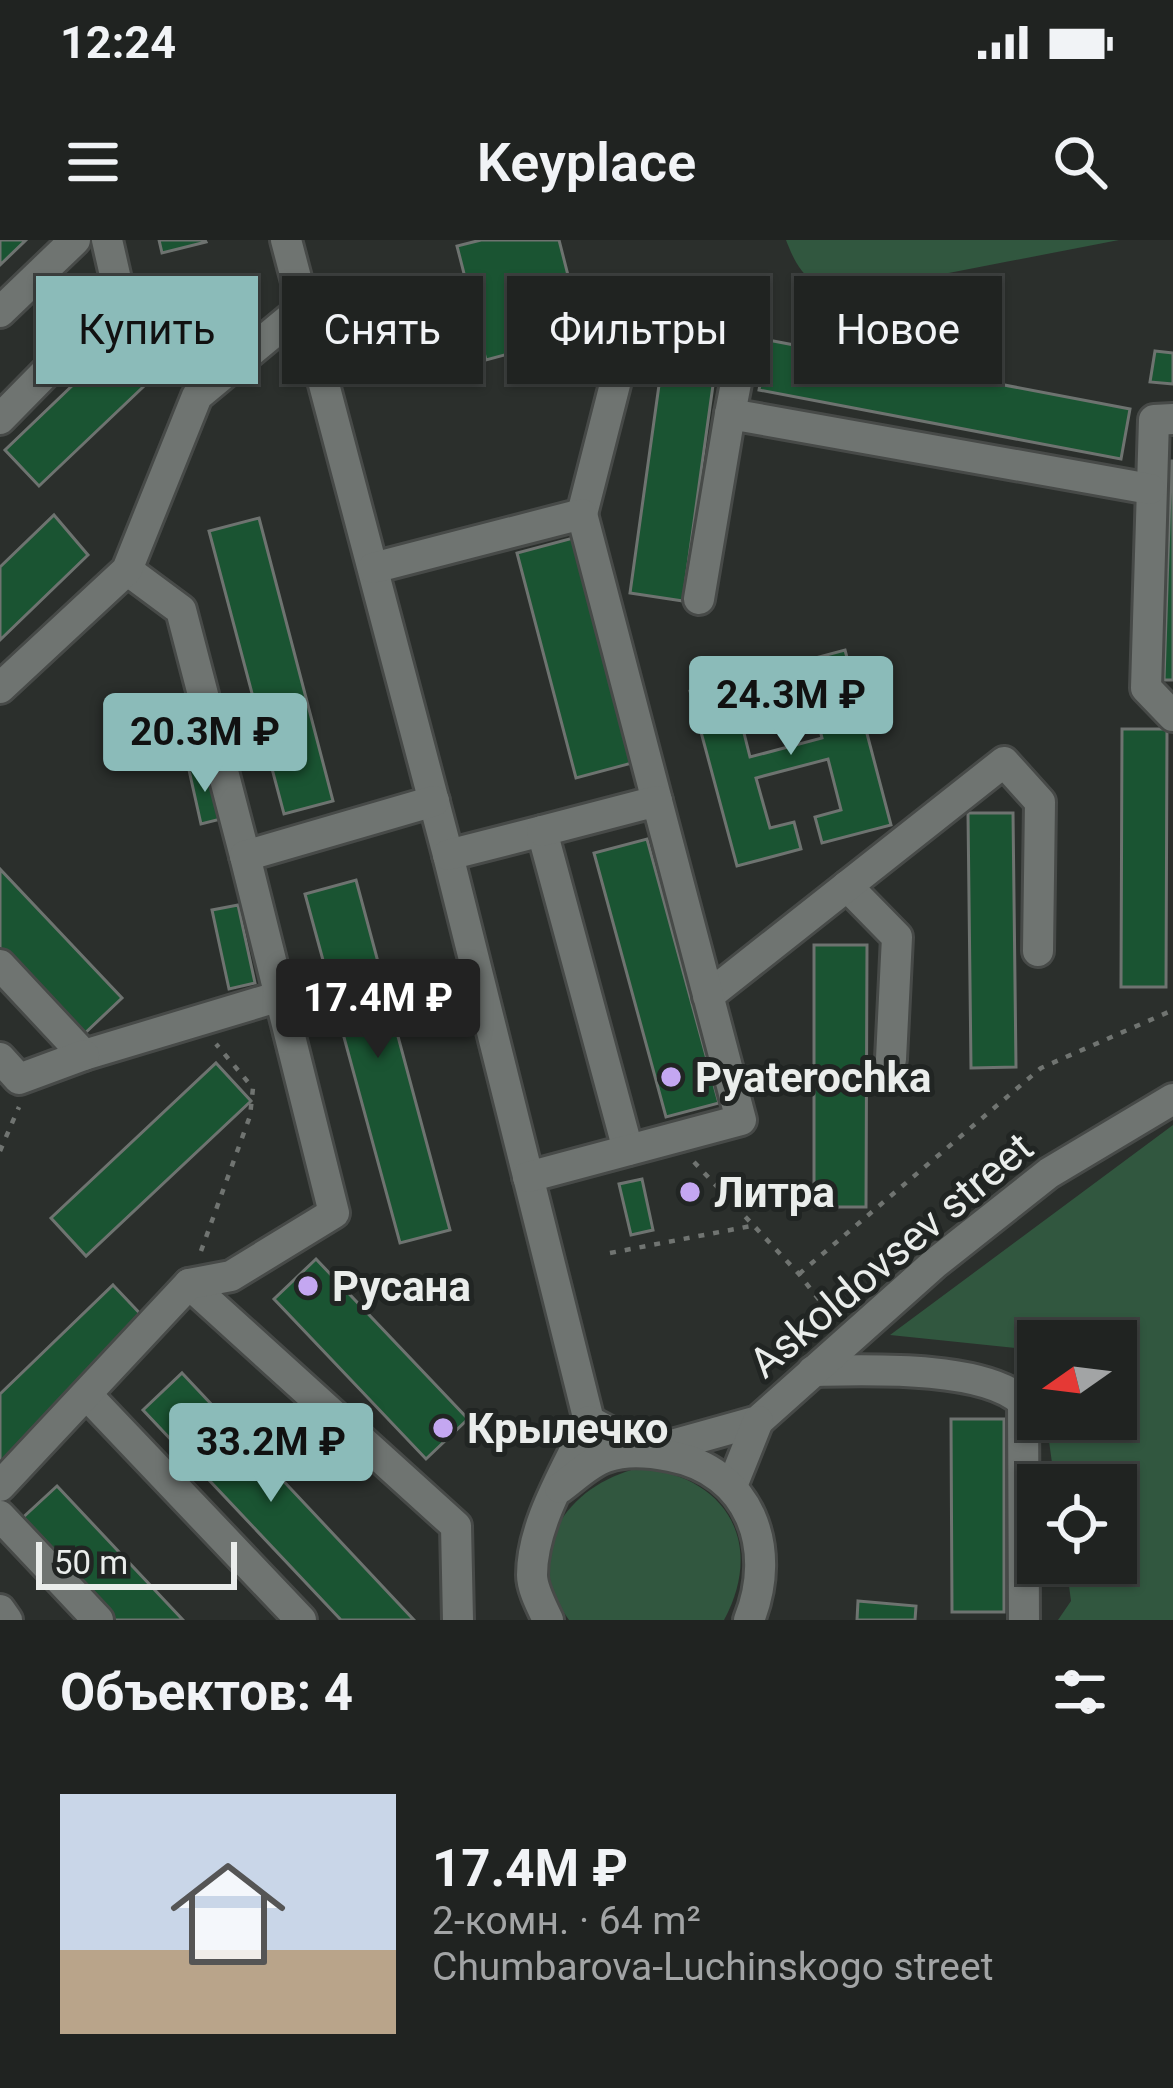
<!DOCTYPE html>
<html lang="ru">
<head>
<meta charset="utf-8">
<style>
  body { margin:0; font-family:Roboto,sans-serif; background:#282b2a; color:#f1f3f6; height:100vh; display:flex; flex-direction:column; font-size:45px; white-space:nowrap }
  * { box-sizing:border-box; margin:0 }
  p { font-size:39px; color:#a2a4a5 }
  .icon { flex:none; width:66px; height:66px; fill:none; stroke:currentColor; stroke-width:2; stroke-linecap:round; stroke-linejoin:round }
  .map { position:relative; height:1380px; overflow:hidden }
  .details { display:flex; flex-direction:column; background:#202321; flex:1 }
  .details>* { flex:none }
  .top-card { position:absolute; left:36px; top:36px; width:1101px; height:108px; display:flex; gap:24px }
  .needle { width:78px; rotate:256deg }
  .buttons { position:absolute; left:1017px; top:1080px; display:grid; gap:24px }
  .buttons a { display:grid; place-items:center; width:120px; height:120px; border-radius:0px; background:#202321; box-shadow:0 3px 9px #0004,0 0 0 3px #3d403f; font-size:60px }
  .scale { position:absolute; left:36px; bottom:30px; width:201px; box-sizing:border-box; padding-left:12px; border:6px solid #eaedeb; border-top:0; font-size:33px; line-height:42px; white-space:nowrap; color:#eaedeb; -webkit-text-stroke:9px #212523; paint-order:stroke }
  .price { position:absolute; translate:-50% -102px; padding:0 27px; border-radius:12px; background:#8bbbb9; color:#111; font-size:39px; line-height:78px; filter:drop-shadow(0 3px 6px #0008) }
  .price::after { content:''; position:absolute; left:50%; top:72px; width:36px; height:27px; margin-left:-18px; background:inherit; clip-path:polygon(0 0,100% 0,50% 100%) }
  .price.on { background:#222; color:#fff }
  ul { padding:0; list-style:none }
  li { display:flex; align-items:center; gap:36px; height:300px; padding:0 60px }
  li+li { border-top:3px solid #3d403f }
  li span { display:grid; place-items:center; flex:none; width:336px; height:240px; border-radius:0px; color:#555 }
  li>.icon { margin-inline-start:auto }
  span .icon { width:144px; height:144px; fill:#fffc; stroke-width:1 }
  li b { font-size:51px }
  h2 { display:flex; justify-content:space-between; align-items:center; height:144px; padding:0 60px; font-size:51px }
  .pill { padding:0 42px; border-radius:0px; background:#202321; box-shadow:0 3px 9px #0004,0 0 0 3px #3d403f; font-size:42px; line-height:108px }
  .pill.on { background:#8bbbb9; color:#111 }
  .status { display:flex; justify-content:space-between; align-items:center; height:84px; padding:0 60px; background:#202321; direction:ltr }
  .status svg { height:33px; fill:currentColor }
  header { display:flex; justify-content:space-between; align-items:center; height:156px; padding:0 60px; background:#202321; font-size:54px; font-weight:600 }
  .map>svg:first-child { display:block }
  .green { fill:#31573f }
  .building { fill:#1a5432; stroke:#6e7370; stroke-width:3 }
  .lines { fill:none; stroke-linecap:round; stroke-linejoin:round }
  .minor-casing { stroke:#474a48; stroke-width:36 }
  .path { stroke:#707471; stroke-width:4.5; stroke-dasharray:6 9; stroke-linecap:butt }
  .minor { stroke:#6f7471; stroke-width:30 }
  .poi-dot { fill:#c4a7f1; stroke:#212523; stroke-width:4.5 }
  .labels { text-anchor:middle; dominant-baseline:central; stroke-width:10; stroke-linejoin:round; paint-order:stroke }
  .poi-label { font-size:42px; font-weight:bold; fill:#eaedeb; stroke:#212523; text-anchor:start }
  .street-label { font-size:42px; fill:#eaedeb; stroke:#212523 }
</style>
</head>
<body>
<div class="status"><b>12:24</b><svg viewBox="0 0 49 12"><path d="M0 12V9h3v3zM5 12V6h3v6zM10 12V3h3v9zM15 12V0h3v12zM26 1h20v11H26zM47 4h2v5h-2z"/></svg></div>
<header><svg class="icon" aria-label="menu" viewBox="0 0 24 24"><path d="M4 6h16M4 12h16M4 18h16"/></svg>Keyplace<svg class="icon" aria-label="search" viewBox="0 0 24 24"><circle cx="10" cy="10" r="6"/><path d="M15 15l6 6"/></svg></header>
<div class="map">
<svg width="1173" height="1380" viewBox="0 0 1173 1380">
  <rect width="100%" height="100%" fill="#2b2f2c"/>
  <g class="green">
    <path d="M786,0h333l-268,52c-40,-7 -50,-13 -65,-52z"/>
    <polygon points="1173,885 1173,1380 1058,1380 1071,1361 1066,1323 1116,1323 1116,1245 1055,1245 1046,1179 1116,1179 1116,1101 1038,1101 1038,1116 1036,1110 890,1095"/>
    <path d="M639,1228c86,7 127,74 85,152h-155c-50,-67 -2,-135 70,-152z"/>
  </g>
  <g class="building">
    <polygon points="0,0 26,0 0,25"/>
    <polygon points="159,0 205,0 206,2 162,13"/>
    <polygon points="481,0 559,0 583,94 486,120 457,6"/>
    <polygon points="169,53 203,90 39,246 5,210"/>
    <polygon points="666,95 719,102 683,361 630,353"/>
    <polygon points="768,100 1130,169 1121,219 759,150"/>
    <polygon points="1155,111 1173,113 1173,144 1150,142"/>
    <polygon points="1171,221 1173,221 1173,440 1164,440"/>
    <polygon points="54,275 88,315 0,400 0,327"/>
    <polygon points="259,278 333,561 284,574 209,291"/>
    <polygon points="573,298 632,523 576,538 517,313"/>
    <polygon points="845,410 891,585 822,603 815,577 841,570 828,519 756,538 770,588 794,582 801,609 737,626 690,451 754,434 761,458 737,465 750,517 822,498 809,446 781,453 774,429"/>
    <polygon points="1122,489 1167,489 1166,747 1121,747"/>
    <polygon points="209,526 221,579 201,584 189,530"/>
    <polygon points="968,573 1013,573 1016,827 971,828"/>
    <polygon points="647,599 719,863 666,877 594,613"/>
    <polygon points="0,629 122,758 82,796 0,709"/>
    <polygon points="356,640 450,990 400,1003 305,654"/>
    <polygon points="238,665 255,743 229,749 212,670"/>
    <polygon points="814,705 867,705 866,967 814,967"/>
    <polygon points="216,823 251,861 86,1016 51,978"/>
    <polygon points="642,939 653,990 631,995 619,944"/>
    <polygon points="316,1019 468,1179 426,1219 274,1059"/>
    <polygon points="113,1045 148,1082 0,1223 0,1154"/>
    <polygon points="182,1133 414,1380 341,1380 143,1170"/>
    <polygon points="951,1179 1004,1179 1004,1372 952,1372"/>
    <polygon points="57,1246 183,1380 110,1380 18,1282"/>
    <polygon points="858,1361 916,1366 915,1380 857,1380"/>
  </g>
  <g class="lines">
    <g class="minor-casing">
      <g id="minor">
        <path d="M286,0l162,615 141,566c-21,47 -57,102 -57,154 0,14 10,32 16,45"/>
        <polyline points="0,72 75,0"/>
        <polyline points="0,179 120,57 107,0"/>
        <polyline points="1173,179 1154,180 1146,448 1173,476"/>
        <polyline points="582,274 624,109 653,73 711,65 739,82 743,107 730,174"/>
        <polyline points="373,328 582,274 657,561"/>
        <polyline points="127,330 181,370 245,616"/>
        <polyline points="699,359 730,174 1150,249"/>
        <polyline points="0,448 127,330 197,156 304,67"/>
        <polyline points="448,615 542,591 628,910"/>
        <polyline points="847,646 897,697 891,819"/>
        <polyline points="0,725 84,815 280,756"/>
        <polyline points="708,756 1004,522 1040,562 1038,711"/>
        <polyline points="0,818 19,839 84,815"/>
        <polyline points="528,937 741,880 657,561 542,591"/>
        <polyline points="189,1044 456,1286 458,1380"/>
        <path d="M813,1131c53,-1 171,-6 210,31l1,218"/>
        <polyline points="87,1155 301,1380"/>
        <polyline points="589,1181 647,1212 758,1181 934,1024 1049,933 1173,859"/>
        <polyline points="0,1246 189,1044 231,1036 334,973 245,616 434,561"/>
        <polyline points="732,1246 758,1181"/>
        <path d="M560,1248c14,-10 30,-26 46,-31 19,-7 44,-5 64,-1 80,15 108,92 79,164"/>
        <polyline points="0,1276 98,1380"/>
        <polyline points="0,1370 7,1380"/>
      </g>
    </g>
    <g class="path">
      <polyline points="0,911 19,867"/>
      <polyline points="694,922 799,1034 834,1079"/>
      <polyline points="201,1011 250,876 253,848 216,804"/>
      <polyline points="610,1013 751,986"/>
      <polyline points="799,1034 1041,828 1173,770"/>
    </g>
    <use href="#minor" class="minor"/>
  </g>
  <g class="poi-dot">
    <circle cx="671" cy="837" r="12"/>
    <circle cx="690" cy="952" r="12"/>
    <circle cx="308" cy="1046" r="12"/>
    <circle cx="443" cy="1188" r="12"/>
  </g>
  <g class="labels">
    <g class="poi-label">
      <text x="695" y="837">Pyaterochka</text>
      <text x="714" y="952">Литра</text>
      <text x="332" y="1046">Русана</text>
      <text x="467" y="1188">Крылечко</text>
    </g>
    <g class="street-label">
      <text transform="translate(891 1015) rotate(-40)">Askoldovsev street</text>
    </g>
  </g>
</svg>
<div class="buttons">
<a><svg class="needle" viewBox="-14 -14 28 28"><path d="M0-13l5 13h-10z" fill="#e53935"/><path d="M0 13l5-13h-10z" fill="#a2a4a5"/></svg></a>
<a><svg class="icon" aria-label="locate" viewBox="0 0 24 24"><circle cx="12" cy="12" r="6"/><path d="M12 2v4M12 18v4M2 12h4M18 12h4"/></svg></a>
</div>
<div class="scale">50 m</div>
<b class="price" style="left:791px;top:518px">24.3M ₽</b>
<b class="price" style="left:205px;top:555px">20.3M ₽</b>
<b class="price on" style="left:378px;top:821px">17.4M ₽</b>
<b class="price" style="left:271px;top:1265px">33.2M ₽</b>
<div class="top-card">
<a class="pill on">Купить</a>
<a class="pill">Снять</a>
<a class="pill">Фильтры</a>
<a class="pill">Новое</a>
</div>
</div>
<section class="details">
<h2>Объектов: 4<svg class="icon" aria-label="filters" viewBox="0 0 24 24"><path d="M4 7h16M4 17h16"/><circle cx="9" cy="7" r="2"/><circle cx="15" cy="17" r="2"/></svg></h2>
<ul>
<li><span style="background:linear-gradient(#c9d6e8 65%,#b9a48a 0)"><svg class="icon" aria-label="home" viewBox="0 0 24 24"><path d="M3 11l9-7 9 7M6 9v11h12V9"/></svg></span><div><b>17.4M ₽</b><p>2-комн. · 64 m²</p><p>Chumbarova-Luchinskogo street</p></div></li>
</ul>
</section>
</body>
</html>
